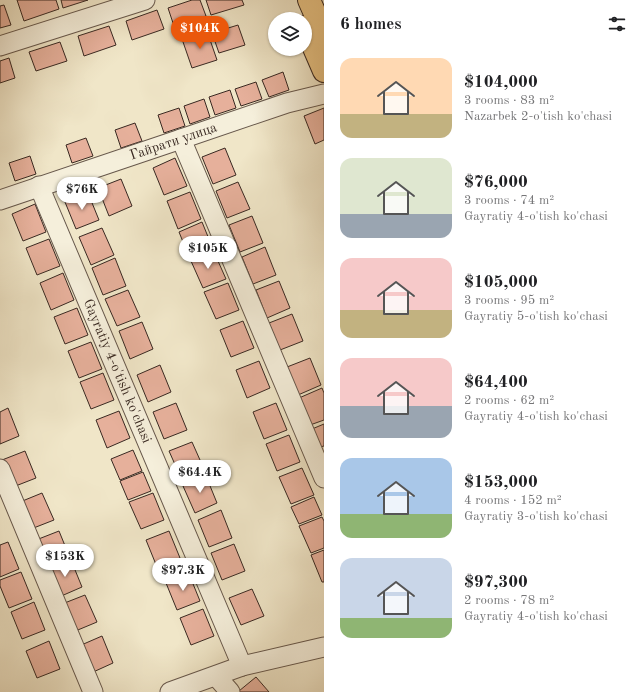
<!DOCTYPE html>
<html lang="en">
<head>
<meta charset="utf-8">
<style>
  body { margin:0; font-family:"Old Standard TT",serif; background:#f6f6f6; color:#202124; height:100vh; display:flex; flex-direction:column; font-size:15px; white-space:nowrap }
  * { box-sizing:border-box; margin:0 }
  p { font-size:13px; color:#757577 }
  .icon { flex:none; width:22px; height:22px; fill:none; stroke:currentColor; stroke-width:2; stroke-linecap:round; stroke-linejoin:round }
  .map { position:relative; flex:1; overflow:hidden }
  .details { display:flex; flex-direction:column; background:#fff; width:320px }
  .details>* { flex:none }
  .tools { position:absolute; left:268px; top:12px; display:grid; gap:8px }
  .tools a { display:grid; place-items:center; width:44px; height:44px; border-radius:50%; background:#fff; box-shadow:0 1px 3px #0004; font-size:20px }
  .price { position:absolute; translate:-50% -34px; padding:0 9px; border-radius:14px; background:#fff; color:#222; font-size:13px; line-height:26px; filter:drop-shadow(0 1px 2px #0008) }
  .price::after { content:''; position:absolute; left:50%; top:24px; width:12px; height:9px; margin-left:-6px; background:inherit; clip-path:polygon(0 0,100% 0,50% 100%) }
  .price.selected { background:#ea580c; color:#fff }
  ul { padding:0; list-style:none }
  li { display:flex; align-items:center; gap:12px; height:100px; padding:0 16px }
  li span { display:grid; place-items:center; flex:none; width:112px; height:80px; border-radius:12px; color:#555 }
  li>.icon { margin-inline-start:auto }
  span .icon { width:48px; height:48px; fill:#fffc; stroke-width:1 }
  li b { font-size:17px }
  h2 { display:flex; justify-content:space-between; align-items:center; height:48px; padding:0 16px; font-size:17px }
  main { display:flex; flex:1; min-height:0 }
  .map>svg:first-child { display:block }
  .building { fill:#e6b09b; stroke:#392922 }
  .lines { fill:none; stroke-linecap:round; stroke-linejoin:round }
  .minor-casing { stroke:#67584c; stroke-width:21 }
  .major-casing { stroke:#392922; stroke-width:24 }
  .minor { stroke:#f5efdb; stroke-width:19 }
  .major { stroke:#e8c384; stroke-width:22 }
  .labels { text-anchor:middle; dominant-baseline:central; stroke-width:3; stroke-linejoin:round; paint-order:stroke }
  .street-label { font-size:14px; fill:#392922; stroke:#f5efdb }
</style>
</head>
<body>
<main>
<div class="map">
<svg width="324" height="692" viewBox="0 0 324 692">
  <rect width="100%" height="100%" fill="#f0e6c8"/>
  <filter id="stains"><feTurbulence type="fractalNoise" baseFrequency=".005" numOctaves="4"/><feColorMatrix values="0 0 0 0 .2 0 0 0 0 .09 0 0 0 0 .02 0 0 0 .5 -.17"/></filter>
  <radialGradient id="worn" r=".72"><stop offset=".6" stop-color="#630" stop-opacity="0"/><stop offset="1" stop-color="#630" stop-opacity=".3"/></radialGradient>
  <g class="building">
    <polygon points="17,0 56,0 59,9 24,21"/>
    <polygon points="61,0 88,0 63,8"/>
    <polygon points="192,0 200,0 206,16 174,26 168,8"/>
    <polygon points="206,0 242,0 244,5 211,15"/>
    <polygon points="4,5 11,25 0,28 0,6"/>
    <polygon points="157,10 164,29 132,40 126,21"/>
    <polygon points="238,25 245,45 219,53 212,33"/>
    <polygon points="109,26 116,45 84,56 78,36"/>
    <polygon points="207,31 217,60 192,68 182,39"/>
    <polygon points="60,42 67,61 36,71 29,52"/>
    <polygon points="9,58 15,78 0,83 0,61"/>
    <polygon points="283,72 289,90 269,97 262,80"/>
    <polygon points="256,82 262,99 241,106 235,89"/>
    <polygon points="230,90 236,108 215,115 209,97"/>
    <polygon points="204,99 210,117 190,124 184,106"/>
    <polygon points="179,108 185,126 164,133 158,115"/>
    <polygon points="324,108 324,140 315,144 304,116"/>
    <polygon points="135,123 142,141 121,148 115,130"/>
    <polygon points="86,138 93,156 72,163 66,145"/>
    <polygon points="225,148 236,175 213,184 202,157"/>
    <polygon points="30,156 36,174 15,181 9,163"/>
    <polygon points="175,158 187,186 164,195 153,168"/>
    <polygon points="121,179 132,206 109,216 98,188"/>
    <polygon points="238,182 250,209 227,218 216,191"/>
    <polygon points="190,192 201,219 178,229 167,201"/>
    <polygon points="88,193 99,220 76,229 65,202"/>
    <polygon points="35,204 46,232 23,241 12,214"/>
    <polygon points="252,216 263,243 240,252 229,225"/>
    <polygon points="202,222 213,249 190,259 179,232"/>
    <polygon points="102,228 114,255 91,265 79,237"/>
    <polygon points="49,239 60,266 37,275 26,248"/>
    <polygon points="265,247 276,275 253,284 242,257"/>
    <polygon points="214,252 226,279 203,288 191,261"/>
    <polygon points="115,258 126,286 103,295 92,268"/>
    <polygon points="63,273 74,300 51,310 40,283"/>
    <polygon points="279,281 290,308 267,318 256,290"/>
    <polygon points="228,283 239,310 216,319 204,292"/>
    <polygon points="128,290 140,317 117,326 105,299"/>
    <polygon points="77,308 88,335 65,344 54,317"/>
    <polygon points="292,314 303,341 280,350 269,323"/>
    <polygon points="243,321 254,348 231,357 220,330"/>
    <polygon points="142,322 153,349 130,359 119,331"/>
    <polygon points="91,342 102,369 79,378 68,351"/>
    <polygon points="310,358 321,385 298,395 287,367"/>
    <polygon points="259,361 270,388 247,398 236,370"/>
    <polygon points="160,365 171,392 148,402 137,375"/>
    <polygon points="103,373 114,400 91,409 80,382"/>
    <polygon points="322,388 324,393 324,420 310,425 299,398"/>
    <polygon points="176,403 187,430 164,439 153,412"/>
    <polygon points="276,403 287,430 264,439 253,412"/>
    <polygon points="8,408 19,436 0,444 0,412"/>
    <polygon points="119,411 130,438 107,448 96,420"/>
    <polygon points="324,424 324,446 320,447 312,429"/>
    <polygon points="289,435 300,462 277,471 266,444"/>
    <polygon points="192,442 204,469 181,478 169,451"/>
    <polygon points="133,450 142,471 120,480 111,459"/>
    <polygon points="25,451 36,478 13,487 2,460"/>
    <polygon points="302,468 314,495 291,504 279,477"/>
    <polygon points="143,472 151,491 128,500 120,481"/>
    <polygon points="206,476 217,503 195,513 183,486"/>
    <polygon points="42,493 54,520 31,529 20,502"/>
    <polygon points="153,493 164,520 141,529 129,502"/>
    <polygon points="314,497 322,515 299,524 291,507"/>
    <polygon points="221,510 232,538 209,547 198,520"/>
    <polygon points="322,517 324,521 324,548 311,553 299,526"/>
    <polygon points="59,531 70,558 47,568 36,540"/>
    <polygon points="169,531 180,558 157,567 146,540"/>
    <polygon points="8,542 19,569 0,577 0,545"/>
    <polygon points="234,544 245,571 222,580 211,553"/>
    <polygon points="324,550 324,582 322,582 311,555"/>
    <polygon points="71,560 82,587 59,597 48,570"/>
    <polygon points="21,572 32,599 9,608 0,586 0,580"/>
    <polygon points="189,574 200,601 177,610 166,583"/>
    <polygon points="252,589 264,616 241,625 229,598"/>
    <polygon points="85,595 97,622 73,632 62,604"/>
    <polygon points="34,602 45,630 22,639 11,612"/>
    <polygon points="203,609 214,636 191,645 180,618"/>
    <polygon points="102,636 113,663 91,673 79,646"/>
    <polygon points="49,641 60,669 37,678 26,651"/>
    <polygon points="256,677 269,692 240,692 239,691"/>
  </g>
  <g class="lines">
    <g class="minor-casing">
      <g id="minor">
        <polyline points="0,46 145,0"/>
        <polyline points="181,139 324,478"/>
        <path id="s1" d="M39,186l203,480"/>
        <path id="s2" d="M0,200l181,-61 106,-36 37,-9"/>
        <polyline points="0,469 93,692"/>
        <polyline points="216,676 230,692"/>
        <polyline points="170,692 242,666 324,647"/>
      </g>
    </g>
    <g class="major-casing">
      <g id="major">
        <polyline points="309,0 324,34"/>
        <polyline points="305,27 324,71"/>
      </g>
    </g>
    <use href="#minor" class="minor"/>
    <use href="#major" class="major"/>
  </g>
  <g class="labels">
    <g class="street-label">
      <text stroke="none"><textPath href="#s2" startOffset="183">Гайрати улица</textPath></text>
      <text stroke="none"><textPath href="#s1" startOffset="201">Gayratiy 4-o'tish ko'chasi</textPath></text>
    </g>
  </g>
  <rect width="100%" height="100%" filter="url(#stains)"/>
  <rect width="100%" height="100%" fill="url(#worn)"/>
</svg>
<div class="tools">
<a><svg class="icon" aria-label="layers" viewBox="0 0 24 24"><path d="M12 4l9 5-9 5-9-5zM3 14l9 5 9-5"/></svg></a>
</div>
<b class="price selected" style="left:200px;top:50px">$104K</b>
<b class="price" style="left:82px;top:211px">$76K</b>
<b class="price" style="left:208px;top:270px">$105K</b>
<b class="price" style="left:200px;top:494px">$64.4K</b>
<b class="price" style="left:65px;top:578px">$153K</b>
<b class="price" style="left:183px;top:592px">$97.3K</b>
</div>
<section class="details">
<h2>6 homes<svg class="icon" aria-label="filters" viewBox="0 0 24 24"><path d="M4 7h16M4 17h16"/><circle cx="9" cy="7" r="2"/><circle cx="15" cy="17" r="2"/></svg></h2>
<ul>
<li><span style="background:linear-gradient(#ffd9b3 70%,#c2b280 0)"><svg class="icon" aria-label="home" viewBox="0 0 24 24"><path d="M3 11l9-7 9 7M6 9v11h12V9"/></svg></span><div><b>$104,000</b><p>3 rooms · 83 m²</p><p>Nazarbek 2-o'tish ko'chasi</p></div></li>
<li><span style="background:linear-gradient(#dfe7d0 70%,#9aa5b1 0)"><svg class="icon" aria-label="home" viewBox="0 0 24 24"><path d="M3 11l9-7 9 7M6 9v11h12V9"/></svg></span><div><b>$76,000</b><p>3 rooms · 74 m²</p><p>Gayratiy 4-o'tish ko'chasi</p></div></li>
<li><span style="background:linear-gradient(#f6c9c9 65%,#c2b280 0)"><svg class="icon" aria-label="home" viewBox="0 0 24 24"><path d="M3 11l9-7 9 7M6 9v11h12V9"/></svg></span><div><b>$105,000</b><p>3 rooms · 95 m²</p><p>Gayratiy 5-o'tish ko'chasi</p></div></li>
<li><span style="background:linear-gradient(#f6c9c9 60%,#9aa5b1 0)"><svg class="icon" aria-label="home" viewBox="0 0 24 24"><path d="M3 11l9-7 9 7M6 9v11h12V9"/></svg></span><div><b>$64,400</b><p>2 rooms · 62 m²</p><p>Gayratiy 4-o'tish ko'chasi</p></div></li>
<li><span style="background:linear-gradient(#a9c7e8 70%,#8fb573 0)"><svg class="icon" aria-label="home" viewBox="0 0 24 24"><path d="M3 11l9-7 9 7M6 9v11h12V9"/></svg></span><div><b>$153,000</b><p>4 rooms · 152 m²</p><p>Gayratiy 3-o'tish ko'chasi</p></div></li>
<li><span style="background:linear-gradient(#c9d6e8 75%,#8fb573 0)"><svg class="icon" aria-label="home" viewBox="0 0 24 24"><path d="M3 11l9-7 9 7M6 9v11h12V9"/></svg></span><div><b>$97,300</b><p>2 rooms · 78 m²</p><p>Gayratiy 4-o'tish ko'chasi</p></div></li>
</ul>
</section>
</main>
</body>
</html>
